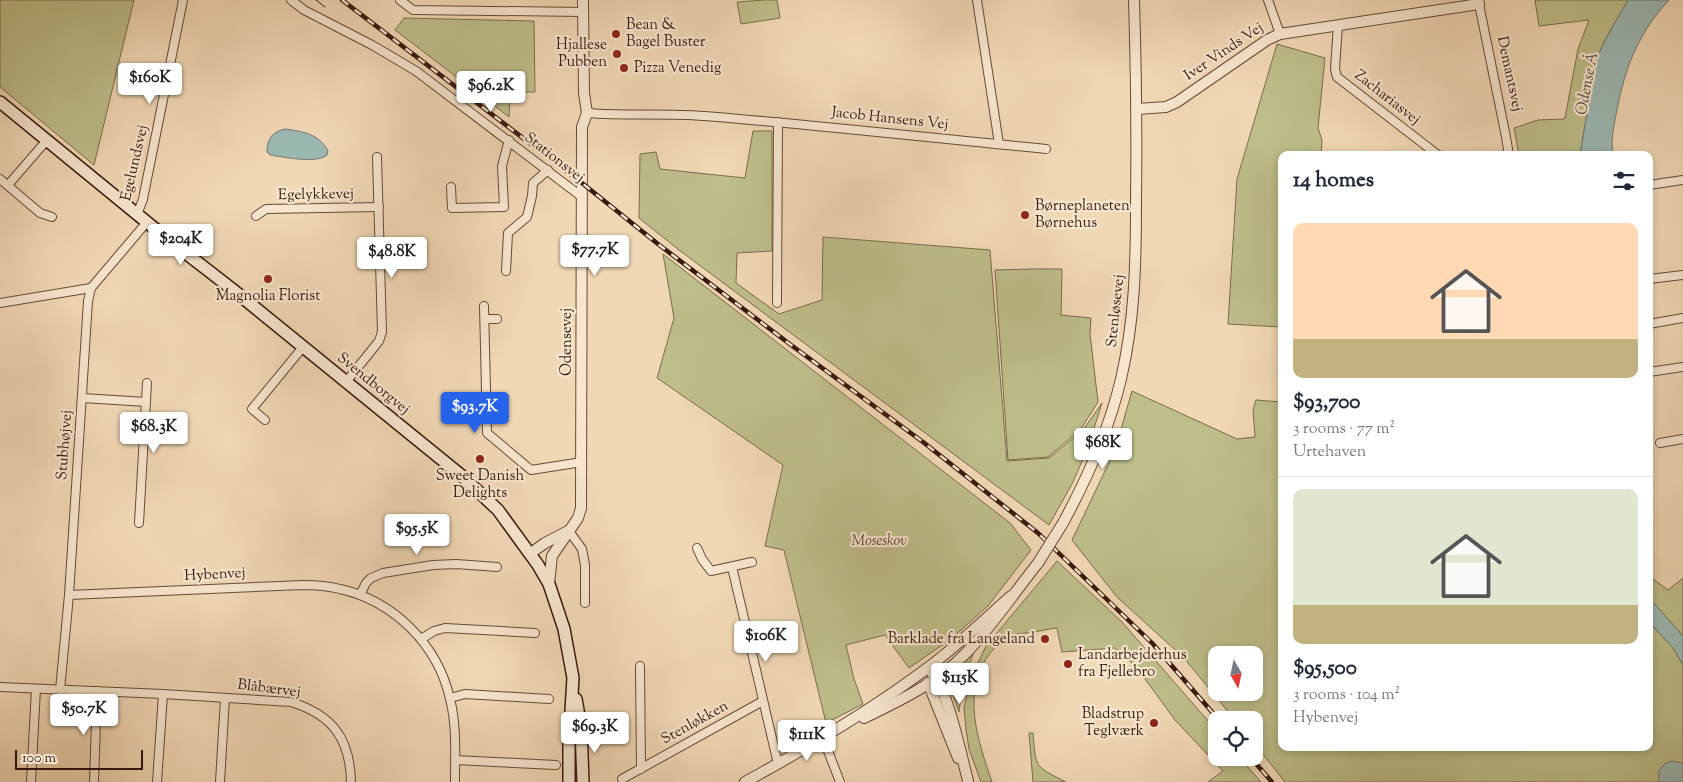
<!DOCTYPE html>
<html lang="en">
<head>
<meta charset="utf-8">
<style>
  body { margin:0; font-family:"Sorts Mill Goudy",serif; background:#f6f6f7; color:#1f2937; height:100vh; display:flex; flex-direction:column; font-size:19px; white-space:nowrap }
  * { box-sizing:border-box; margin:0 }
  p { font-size:16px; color:#747a83 }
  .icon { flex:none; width:28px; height:28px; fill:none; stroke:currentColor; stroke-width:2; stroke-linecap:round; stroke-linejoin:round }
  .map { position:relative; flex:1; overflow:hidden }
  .drawer { position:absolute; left:1278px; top:151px; width:375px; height:600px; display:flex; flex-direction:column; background:#fff; border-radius:10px; box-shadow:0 2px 8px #0003 }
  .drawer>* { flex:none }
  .needle { width:32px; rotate:171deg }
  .fabs { position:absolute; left:1208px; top:646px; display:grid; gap:10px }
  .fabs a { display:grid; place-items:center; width:55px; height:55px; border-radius:10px; background:#fff; box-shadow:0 2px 8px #0003; font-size:25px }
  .scale { position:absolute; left:15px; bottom:12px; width:128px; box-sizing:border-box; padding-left:5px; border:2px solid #37190d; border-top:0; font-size:14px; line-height:18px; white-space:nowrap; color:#37190d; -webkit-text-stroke:4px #f6e6cf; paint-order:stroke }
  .price { position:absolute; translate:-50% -42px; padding:0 11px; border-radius:5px; background:#fff; color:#222; font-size:16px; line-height:32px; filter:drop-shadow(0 1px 2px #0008) }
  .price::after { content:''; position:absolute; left:50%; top:30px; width:15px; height:11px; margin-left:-8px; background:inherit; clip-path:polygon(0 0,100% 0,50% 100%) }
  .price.on { background:#2563eb; color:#fff }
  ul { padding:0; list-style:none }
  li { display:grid; align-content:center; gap:10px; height:265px; padding:0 15px }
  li+li { border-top:1px solid #e0e1e3 }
  li span { display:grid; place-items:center; height:155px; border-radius:10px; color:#555 }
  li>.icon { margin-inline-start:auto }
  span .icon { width:90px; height:90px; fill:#fffc; stroke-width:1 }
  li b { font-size:21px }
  h2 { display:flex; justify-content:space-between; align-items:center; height:60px; padding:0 15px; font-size:21px }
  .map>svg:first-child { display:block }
  .green { fill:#bebe8a; stroke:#7a6c4c; fill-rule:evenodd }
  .water { fill:#9cb9b4; stroke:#747971 }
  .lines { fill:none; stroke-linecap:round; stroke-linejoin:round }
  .minor-casing { stroke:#664937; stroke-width:10 }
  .tertiary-casing { stroke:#664937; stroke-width:12 }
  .secondary-casing { stroke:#37190d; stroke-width:14 }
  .minor { stroke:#f6e6cf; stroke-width:8 }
  .tertiary { stroke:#f6e6cf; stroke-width:10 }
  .secondary { stroke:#f6e6cf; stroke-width:11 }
  .tram { stroke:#37190d; stroke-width:1 }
  .rail-casing { stroke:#37190d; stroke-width:4.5 }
  .rail { stroke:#f6e6cf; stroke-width:2.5; stroke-dasharray:8; stroke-linecap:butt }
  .tertiary-bridge-casing { stroke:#664937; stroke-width:12; stroke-linecap:butt }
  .tertiary-bridge { stroke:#f6e6cf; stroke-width:10 }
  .poi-dot { fill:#8f2418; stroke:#f6e6cf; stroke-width:2 }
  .labels { text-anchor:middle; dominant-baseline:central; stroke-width:4.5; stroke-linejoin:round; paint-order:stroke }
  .poi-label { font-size:15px; fill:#37190d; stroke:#f6e6cf; text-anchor:start }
  .street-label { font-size:15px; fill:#37190d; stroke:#f6e6cf }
  .park-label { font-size:15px; font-style:italic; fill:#604b32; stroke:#f6e6cf }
  .water-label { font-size:16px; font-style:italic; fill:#55493f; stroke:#f6e6cf }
</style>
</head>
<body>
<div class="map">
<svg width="1683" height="782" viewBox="0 0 1683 782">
  <rect width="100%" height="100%" fill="#f1d8b5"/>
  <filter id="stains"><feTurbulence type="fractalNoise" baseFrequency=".004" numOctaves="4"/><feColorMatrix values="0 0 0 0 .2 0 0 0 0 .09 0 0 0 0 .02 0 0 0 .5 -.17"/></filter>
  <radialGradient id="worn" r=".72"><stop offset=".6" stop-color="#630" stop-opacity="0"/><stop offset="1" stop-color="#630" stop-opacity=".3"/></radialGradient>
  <g class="green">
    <polygon points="0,0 134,0 94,165 0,87"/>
    <polygon points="764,0 777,0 780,18 741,24 737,2"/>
    <polygon points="1535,0 1628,0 1606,38 1596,60 1580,155 1519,155 1514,128 1538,120 1563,119 1565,118 1578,49 1589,20 1539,26"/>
    <polygon points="404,18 534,21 535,92 510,92 509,117 395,30"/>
    <polygon points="1277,44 1325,58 1318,128 1322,140 1321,155 1281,155 1281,327 1228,324 1237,179"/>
    <polygon points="753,131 772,131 772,251 737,253 736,283 779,314 822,300 823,237 990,250 1007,461 1049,458 1083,430 1102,403 1087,450 1072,484 1049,525 679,250 639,218 640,154 656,152 660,169 745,178"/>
    <polygon points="663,254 1010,523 1031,550 988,606 951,639 909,668 885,635 846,645 854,679 863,704 826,723 784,550 765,546 783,465 657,378 674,318"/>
    <polygon points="1033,269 1062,269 1061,315 1091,318 1090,334 1098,402 1081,429 1048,457 1008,460 995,270"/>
    <path d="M1132,391l105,48 18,-2 -2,-27 3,-10 25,2v346h368v-126l24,26 10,17v117h-398l-31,-39v-23h-19l-51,-62 -67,-61 -45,-57 43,-90zM1216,655h38v37h-38z"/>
    <path d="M1057,561l65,61 94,108v28h24l21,24h-53l15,-11 -48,-51 -38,-52 -22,-20 -53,4 -5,-24c-10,1 -20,4 -31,5 -6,1 -12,1 -19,3 -6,3 -11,11 -16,16 -31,38 -13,89 1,130h-11l-12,-33 -3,-20 -2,-21 7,-30 15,-32z"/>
    <polygon points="1649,576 1668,590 1683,578 1683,636 1649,598"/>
    <polygon points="973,654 962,685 949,683 951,675"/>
    <polygon points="949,684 962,687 959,712 950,686"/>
    <path d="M1029,733h4c3,35 1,33 33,49h-33z"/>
  </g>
  <g class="water">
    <path d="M1628,0h41c-30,32 -44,67 -52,110 -2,9 -4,20 -5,30 0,5 1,10 0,15h-32l16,-95 10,-22z"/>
    <path d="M285,129c16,2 35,5 43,22l-1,4c-10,9 -43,2 -57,0l-3,-3c0,-13 5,-20 18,-23z"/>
    <polygon points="1649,598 1683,636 1683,665 1673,648 1649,622"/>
    <polygon points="1672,761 1683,763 1683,782 1659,782 1659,770 1666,763"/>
  </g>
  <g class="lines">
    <g class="minor-casing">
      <g id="minor">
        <polyline points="291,0 304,10 372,45 416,71 582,197"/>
        <polyline points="400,0 413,10 584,12"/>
        <polyline points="977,0 999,144"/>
        <polyline points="1268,0 1280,34"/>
        <polyline points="1479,4 1506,137 1508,149 1507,155"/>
        <polyline points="1338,25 1335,69 1337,77 1438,155"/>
        <path d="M587,113c38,3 78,0 117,3 114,9 228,22 342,33"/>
        <polyline points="0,179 40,213 52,217"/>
        <polyline points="8,185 47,140"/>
        <polyline points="1649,185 1683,180"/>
        <polyline points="451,187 452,208 504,207 502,166 509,140"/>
        <polyline points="137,215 143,199 183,0"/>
        <polyline points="256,216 266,209 379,207"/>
        <polyline points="506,271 508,233 527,217 532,196 533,183 548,170"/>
        <polyline points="1649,279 1683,275"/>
        <polyline points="0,303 91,288"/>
        <polyline points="777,303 778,122"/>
        <polyline points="484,306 487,433 531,470 582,462"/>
        <polyline points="485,319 497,319"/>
        <polyline points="1649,324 1683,318"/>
        <polyline points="1649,372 1683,367"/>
        <polyline points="346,382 379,341 382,332 377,157"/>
        <polyline points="82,398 146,402"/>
        <polyline points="265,420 252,409 303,347"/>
        <polyline points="1660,443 1683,439"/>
        <polyline points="139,523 147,383"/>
        <polyline points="569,531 582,549 585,565 585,603"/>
        <polyline points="697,548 702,559 711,571 752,562"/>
        <polyline points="732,567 778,764"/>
        <path d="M69,595l234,-10c12,0 25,1 37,4 54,12 98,56 110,110 7,27 5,56 5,83"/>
        <polyline points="360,595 366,583 371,578 383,573 433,565 456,564 497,567"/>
        <polyline points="421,639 434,631 445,628 535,633"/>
        <polyline points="640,666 641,769"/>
        <path d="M0,687l163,7 128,8c42,13 59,37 60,80"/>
        <polyline points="60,690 69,595 88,301 91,288 147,222"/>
        <polyline points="450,698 465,694 549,699"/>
        <polyline points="823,738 840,782"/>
        <polyline points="455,760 556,765"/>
        <polyline points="622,779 763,701"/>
        <polyline points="31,782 36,689"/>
        <polyline points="94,782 97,691"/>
        <polyline points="157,782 163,694"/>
        <polyline points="220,782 225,698"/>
      </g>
    </g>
    <g class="tertiary-casing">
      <g id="tertiary">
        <polyline points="1137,109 1166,107 1177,102 1267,40 1280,34 1479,4 1478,0"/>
        <path d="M1063,523c25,-46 46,-93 58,-144 14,-60 15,-116 15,-178 1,-67 0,-134 -2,-201"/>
        <polyline points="531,553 545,543 568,531"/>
        <polyline points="549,584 552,556 578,518 581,508 582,127 587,113 584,93 583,0"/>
        <path d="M932,673c15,14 30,85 36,108"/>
        <polyline points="928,683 958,758"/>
        <path d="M864,718c35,-17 73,-35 100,-63 27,-27 50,-62 74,-92"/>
        <path d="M745,782c64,-35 127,-72 185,-116 28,-21 54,-46 81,-70"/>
      </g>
    </g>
    <g class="secondary-casing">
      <g id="secondary">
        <polyline points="0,102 165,237 232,289 462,476 498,510 538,565 549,584 564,629 573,678 569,743 569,782"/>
        <polyline points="576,699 581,727 583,782"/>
      </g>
    </g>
    <use href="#minor" class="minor"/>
    <use href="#tertiary" class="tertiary"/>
    <use href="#secondary" class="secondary"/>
    <polyline class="tram" points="316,0 325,7"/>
    <g class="rail-casing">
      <g id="rail">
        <polyline points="342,0 582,183 658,244 791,345 923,442 1038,533 1152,643 1219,720"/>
        <polyline points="1251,758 1272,782"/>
      </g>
    </g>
    <use href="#rail" class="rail"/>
    <g class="tertiary-bridge-casing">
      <polyline id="tertiary-bridge" points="1038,563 1063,523"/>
    </g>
    <use href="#tertiary-bridge" class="tertiary-bridge"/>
  </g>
  <g class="poi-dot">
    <circle cx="616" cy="34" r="5"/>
    <circle cx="617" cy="54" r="5"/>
    <circle cx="624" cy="68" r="5"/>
    <circle cx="1025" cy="215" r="5"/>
    <circle cx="268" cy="279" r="5"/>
    <circle cx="480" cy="459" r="5"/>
    <circle cx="1045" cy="639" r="5"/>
    <circle cx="1068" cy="664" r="5"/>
    <circle cx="1154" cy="723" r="5"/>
  </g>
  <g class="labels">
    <g class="poi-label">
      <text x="626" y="25">Bean &amp;<tspan x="626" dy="17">Bagel Buster</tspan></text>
      <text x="607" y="45" text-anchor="end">Hjallese<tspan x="607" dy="17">Pubben</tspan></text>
      <text x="634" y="68">Pizza Venedig</text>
      <text x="1035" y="206">Børneplaneten<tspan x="1035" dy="17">Børnehus</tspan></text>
      <text x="268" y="296" text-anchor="middle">Magnolia Florist</text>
      <text x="480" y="476" text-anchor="middle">Sweet Danish<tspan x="480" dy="17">Delights</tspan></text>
      <text x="1035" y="639" text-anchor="end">Barklade fra Langeland</text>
      <text x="1078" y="655">Landarbejderhus<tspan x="1078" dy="17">fra Fjellebro</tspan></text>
      <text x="1144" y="714" text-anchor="end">Bladstrup<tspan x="1144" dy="17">Teglværk</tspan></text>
    </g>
    <g class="street-label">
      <text transform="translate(1224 52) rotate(-34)">Iver Vinds Vej</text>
      <text transform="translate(1509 74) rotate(78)">Demantsvej</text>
      <text transform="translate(1387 98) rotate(38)">Zachariasvej</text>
      <text transform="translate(890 119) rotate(6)">Jacob Hansens Vej</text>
      <text transform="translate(554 158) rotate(38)">Stationsvej</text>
      <text transform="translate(135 163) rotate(-77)">Egelundsvej</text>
      <text transform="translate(316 195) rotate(-1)">Egelykkevej</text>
      <text transform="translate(1116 311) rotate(-84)">Stenløsevej</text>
      <text transform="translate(567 342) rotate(-90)">Odensevej</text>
      <text transform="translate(373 384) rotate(39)">Svendborgvej</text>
      <text transform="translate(65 445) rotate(-86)">Stubhøjvej</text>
      <text transform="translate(215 575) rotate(-3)">Hybenvej</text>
      <text transform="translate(269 689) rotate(7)">Blåbærvej</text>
      <text transform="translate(695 723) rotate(-29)">Stenløkken</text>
    </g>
    <g class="park-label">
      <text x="879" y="541">Moseskov</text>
    </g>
    <g class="water-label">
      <text transform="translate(1588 84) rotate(-79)">Odense Å</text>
    </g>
  </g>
  <rect width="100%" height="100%" filter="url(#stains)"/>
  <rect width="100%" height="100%" fill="url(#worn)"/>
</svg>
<div class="fabs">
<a><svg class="needle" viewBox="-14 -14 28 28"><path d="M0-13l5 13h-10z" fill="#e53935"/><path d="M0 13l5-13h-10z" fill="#747a83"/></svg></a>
<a><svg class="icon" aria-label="locate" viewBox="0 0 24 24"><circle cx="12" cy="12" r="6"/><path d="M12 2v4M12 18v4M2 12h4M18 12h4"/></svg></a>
</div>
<div class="scale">100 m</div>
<b class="price" style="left:150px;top:105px">$160K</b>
<b class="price" style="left:491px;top:113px">$96.2K</b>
<b class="price" style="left:181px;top:266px">$204K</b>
<b class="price" style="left:595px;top:277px">$77.7K</b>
<b class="price" style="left:392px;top:279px">$48.8K</b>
<b class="price on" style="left:475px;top:434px">$93.7K</b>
<b class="price" style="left:154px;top:454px">$68.3K</b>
<b class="price" style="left:1103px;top:470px">$68K</b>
<b class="price" style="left:417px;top:556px">$95.5K</b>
<b class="price" style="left:766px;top:663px">$106K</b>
<b class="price" style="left:960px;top:705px">$115K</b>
<b class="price" style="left:84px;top:736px">$50.7K</b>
<b class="price" style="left:595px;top:754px">$69.3K</b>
<b class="price" style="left:807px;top:762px">$111K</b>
<section class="drawer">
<h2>14 homes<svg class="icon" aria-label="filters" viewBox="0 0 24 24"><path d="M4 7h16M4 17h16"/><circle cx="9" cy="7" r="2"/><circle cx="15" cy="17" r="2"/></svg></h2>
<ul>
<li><span style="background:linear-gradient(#ffd9b3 75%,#c2b280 0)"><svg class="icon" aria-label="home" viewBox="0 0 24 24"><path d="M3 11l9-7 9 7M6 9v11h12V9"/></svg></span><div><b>$93,700</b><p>3 rooms · 77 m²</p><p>Urtehaven</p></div></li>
<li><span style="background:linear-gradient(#dfe7d0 75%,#c2b280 0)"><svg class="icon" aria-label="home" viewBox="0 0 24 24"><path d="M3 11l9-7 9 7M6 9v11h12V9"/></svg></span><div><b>$95,500</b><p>3 rooms · 104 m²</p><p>Hybenvej</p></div></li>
</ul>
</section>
</div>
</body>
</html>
